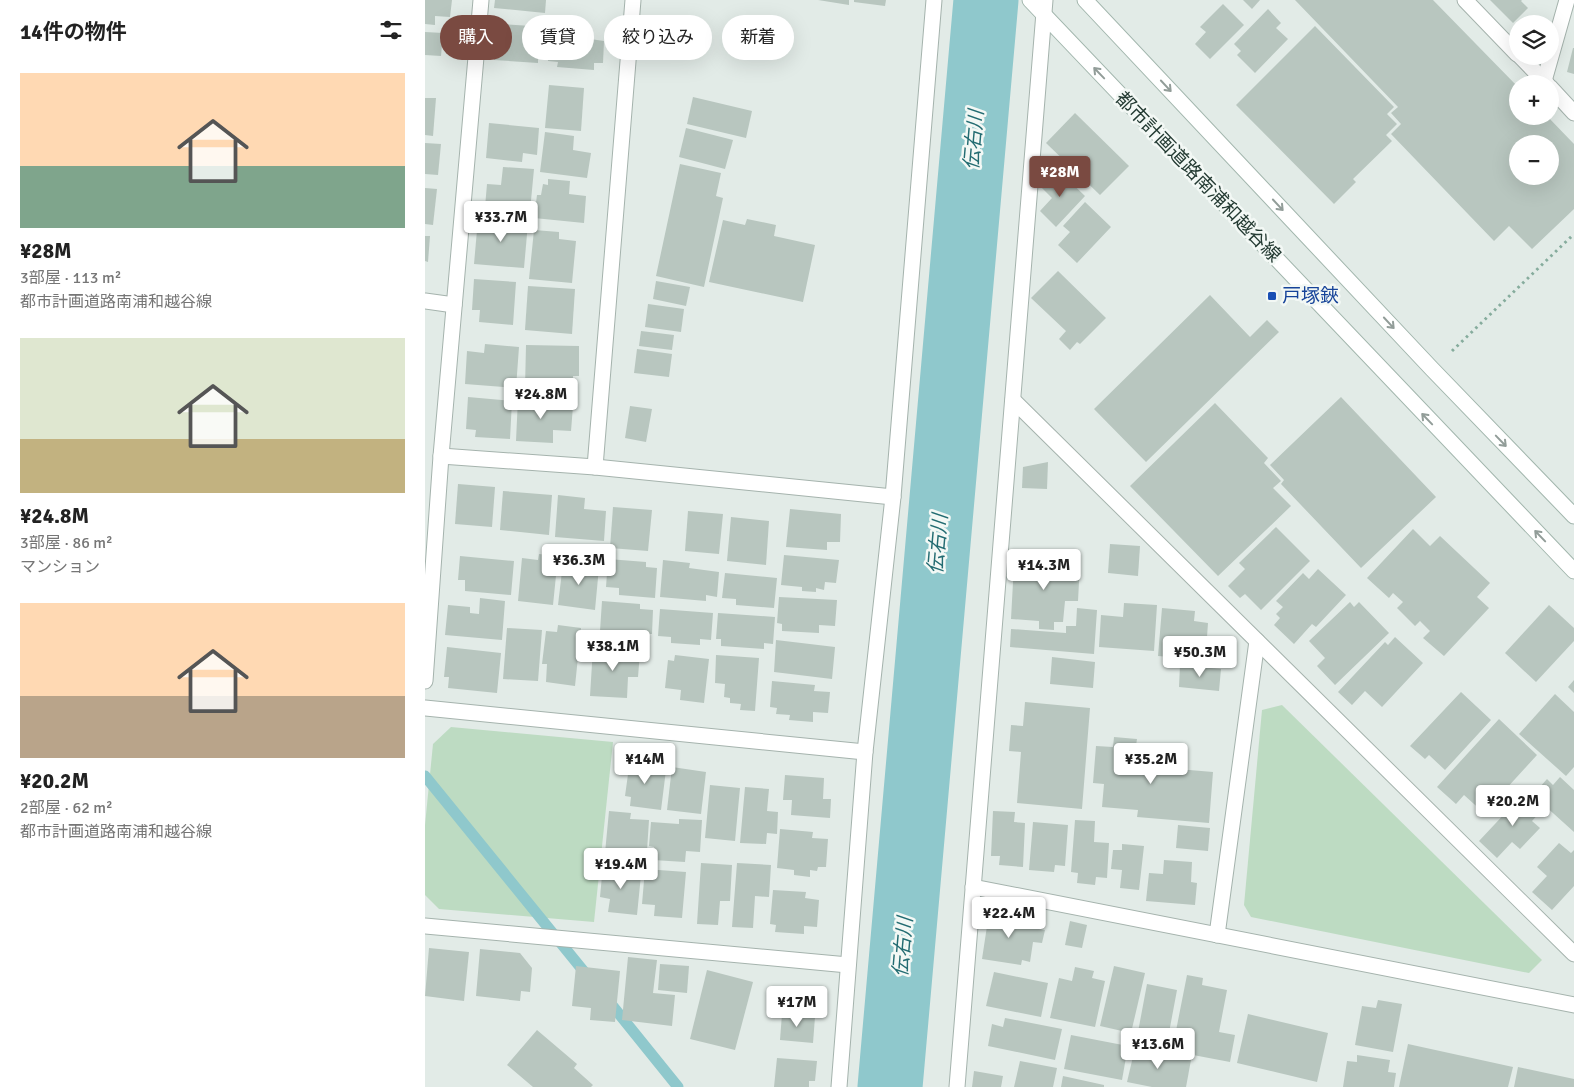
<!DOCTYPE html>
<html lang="ja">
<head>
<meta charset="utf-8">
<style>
  body { margin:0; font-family:Signika,"Noto Sans JP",sans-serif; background:#f2f2f2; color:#222; height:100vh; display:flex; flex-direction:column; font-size:19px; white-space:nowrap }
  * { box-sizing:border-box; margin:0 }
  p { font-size:16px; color:#767676 }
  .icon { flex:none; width:28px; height:28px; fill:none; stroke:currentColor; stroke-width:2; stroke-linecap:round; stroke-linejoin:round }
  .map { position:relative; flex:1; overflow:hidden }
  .side { display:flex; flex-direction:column; background:#fff; width:425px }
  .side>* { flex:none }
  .hud { position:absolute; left:15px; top:15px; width:475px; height:45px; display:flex; gap:10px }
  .controls { position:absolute; left:1084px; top:15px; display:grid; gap:10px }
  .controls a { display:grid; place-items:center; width:50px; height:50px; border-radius:50%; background:#fff; box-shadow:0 5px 20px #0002; font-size:25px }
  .price { position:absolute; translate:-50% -42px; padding:0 11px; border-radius:5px; background:#fff; color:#222; font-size:16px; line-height:32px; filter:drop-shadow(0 1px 2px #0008) }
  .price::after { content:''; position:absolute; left:50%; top:30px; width:15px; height:11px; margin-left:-8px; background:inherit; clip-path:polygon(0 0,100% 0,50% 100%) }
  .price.active { background:#7a4a41; color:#fff }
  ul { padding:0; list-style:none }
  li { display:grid; align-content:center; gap:10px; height:265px; padding:0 20px }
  li span { display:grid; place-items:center; height:155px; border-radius:0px; color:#555 }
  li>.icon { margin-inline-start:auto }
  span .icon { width:90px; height:90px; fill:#fffc; stroke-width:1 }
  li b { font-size:21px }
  h2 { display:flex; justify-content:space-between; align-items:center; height:60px; padding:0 20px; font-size:21px }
  .chip { padding:0 18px; border-radius:22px; background:#fff; box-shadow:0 5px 20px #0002; font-size:18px; line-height:45px }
  .chip.active { background:#7a4a41; color:#fff }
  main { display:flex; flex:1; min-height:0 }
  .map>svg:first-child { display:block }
  .green { fill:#bddbc2 }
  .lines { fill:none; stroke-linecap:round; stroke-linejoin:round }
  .stream { stroke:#8fc8cc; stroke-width:11 }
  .river { stroke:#8fc8cc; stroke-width:65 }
  .building { fill:#b8c6bf; fill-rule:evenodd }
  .street-casing { stroke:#a5b3ad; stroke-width:17 }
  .secondary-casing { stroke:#a2b6ad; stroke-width:17 }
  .path { stroke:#86ac9d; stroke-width:3; stroke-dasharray:2.5 4; stroke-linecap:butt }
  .street { stroke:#fff; stroke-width:15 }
  .secondary { stroke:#fff; stroke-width:15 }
  .oneway { stroke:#929d99 }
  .transit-dot { fill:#1a4fb4; stroke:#f3f8f5; stroke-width:2 }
  .labels { text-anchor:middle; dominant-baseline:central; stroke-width:5; stroke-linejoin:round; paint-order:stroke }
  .street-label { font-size:19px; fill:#243b33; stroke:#f3f8f5 }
  .transit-label { font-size:19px; fill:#164399; stroke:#f3f8f5; text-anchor:start }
  .water-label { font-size:20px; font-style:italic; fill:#236c72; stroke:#f3f8f5 }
</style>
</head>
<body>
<main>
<section class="side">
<h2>14件の物件<svg class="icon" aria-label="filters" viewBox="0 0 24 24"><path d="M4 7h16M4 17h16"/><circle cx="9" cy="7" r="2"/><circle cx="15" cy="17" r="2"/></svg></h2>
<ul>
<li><span style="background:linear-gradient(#ffd9b3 60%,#7fa58c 0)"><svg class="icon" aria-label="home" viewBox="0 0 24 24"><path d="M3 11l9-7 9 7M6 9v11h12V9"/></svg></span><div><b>¥28M</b><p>3部屋 · 113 m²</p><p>都市計画道路南浦和越谷線</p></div></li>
<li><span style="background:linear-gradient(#dfe7d0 65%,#c2b280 0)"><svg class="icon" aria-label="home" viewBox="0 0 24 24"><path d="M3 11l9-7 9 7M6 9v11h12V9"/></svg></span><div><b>¥24.8M</b><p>3部屋 · 86 m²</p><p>マンション</p></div></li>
<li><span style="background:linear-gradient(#ffd9b3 60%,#b9a48a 0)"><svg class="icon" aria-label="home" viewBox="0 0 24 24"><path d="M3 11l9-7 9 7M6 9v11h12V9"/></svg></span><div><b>¥20.2M</b><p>2部屋 · 62 m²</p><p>都市計画道路南浦和越谷線</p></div></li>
</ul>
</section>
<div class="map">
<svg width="1149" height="1087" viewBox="0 0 1149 1087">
  <rect width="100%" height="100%" fill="#e2ebe7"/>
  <g class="green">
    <polygon points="857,705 1117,960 1104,973 826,917 819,905 837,710"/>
    <polygon points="26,727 188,742 169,922 14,909 0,895 0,825 8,744"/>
  </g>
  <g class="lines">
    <g class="stream">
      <polyline points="0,776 165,979"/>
      <polyline points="182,999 253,1087"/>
    </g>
    <polyline class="river" points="465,1087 561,0"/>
  </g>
  <g class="building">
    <polygon points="0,0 27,0 25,17 10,16 10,25 0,24"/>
    <polygon points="70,0 121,0 120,13 69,8"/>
    <polygon points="393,0 424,0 424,5"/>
    <polygon points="429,0 461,0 460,6 429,2"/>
    <polygon points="818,0 835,0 827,9"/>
    <path d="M870,0h138l84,86v30h30l27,28v65l-42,40 -23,-23 -15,15 -103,-107 10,-10 -10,-11 7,-6zM1092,144h33v32h-33z"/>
    <polygon points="1065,0 1097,0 1096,1 1103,8 1088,23"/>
    <polygon points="798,4 819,25 785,59 770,44 781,32 775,27"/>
    <polygon points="843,9 856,23 851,28 863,39 830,73 812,55 816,51 809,44"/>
    <polygon points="77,24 122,27 120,56 113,56 113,63 69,60 70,34 77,34"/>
    <polygon points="890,26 969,107 962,114 972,124 961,135 967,141 928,179 931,182 909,204 811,105"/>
    <polygon points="131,29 166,31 165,39 179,41 178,63 169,63 169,70 132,67 133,62 123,61 124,35 130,35"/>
    <polygon points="0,32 18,33 16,56 0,55"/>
    <polygon points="1148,48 1149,48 1149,74 1142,72"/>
    <polygon points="124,85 159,88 156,131 120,128"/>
    <polygon points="268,97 327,111 321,138 262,124"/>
    <polygon points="0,98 11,98 8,136 0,135"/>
    <polygon points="650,113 704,166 675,195 621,143"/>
    <polygon points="64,123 114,128 112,155 98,153 97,162 61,158"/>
    <polygon points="261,128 308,140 300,169 254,157"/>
    <polygon points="120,132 149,136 148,150 166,153 162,178 115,172"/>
    <polygon points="0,143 16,144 13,175 0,174"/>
    <polygon points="255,164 296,173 291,196 298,198 279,287 231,276"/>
    <polygon points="78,167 109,169 105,211 60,207 62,184 76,185"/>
    <polygon points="632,169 660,196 631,227 615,211 627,198 615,186"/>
    <polygon points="123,179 145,181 144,194 161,196 159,223 109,218 112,195 116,195 118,184 123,185"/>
    <polygon points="0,188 12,189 8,225 0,224"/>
    <polygon points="660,202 686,227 652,263 633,245 645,232 638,226"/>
    <polygon points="53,219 103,223 99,268 49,264"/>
    <polygon points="322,219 351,225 349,236 390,245 378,302 284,282 298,220 320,225"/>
    <polygon points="109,230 134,232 134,239 151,241 147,283 104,279"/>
    <polygon points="0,236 5,236 3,262 0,261"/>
    <polygon points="633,271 681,318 655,344 652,342 645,350 634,339 641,331 606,298"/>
    <polygon points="49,279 91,282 88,325 54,322 55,310 47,310"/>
    <polygon points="231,281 265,287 261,306 228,299"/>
    <polygon points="103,286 150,289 147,334 100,330"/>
    <polygon points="785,295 825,337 842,320 854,332 721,462 669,409"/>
    <polygon points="223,304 259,309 256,332 220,327"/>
    <polygon points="216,331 249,335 247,350 214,346"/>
    <polygon points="60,344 94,347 91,388 40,384 42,351 59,353"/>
    <polygon points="101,345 154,346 154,376 148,376 148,388 100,388"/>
    <polygon points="212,349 247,354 244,377 209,373"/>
    <polygon points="43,397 87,401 85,439 50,437 51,430 41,429"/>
    <polygon points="916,397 1011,497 936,568 856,484 859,480 845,465"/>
    <polygon points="93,398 120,399 120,405 148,406 146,431 128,430 128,443 91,441"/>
    <polygon points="790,403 843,458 839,463 856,481 848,488 866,506 793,576 705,486"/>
    <polygon points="205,406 227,409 221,442 200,438"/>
    <polygon points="623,462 622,489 597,488 598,467"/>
    <polygon points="33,484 70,487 67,527 30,524"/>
    <polygon points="78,491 127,495 124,535 75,530"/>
    <polygon points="133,495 160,498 159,509 181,511 179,541 130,537"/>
    <polygon points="188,507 227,510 223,551 185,548"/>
    <polygon points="365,509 416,514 415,542 402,542 402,550 361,547"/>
    <polygon points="263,511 298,514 294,554 260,551"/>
    <polygon points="306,517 344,521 341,565 302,561"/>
    <polygon points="851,527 885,561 836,610 820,594 815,598 803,586 820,569 814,563"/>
    <polygon points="988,529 1005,546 1015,536 1065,583 1052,597 1064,608 1019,656 998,638 1005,631 995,621 990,626 972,608 978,602 968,593 964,598 942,578"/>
    <polygon points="685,544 715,546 713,576 683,573"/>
    <polygon points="114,554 133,556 128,605 93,601 97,558 113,560"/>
    <polygon points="359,555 414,560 411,583 400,582 399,590 391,588 391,592 377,591 377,587 356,585"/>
    <polygon points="35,556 89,561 86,595 40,591 40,580 33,580"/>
    <polygon points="183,559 221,562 221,567 232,568 230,598 194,595 194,588 181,587"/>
    <polygon points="238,560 265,563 264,568 294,572 292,597 281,595 281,601 235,597"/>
    <polygon points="609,560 655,563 653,601 640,601 638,622 629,622 629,630 614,629 614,621 586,619 589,564 609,565"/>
    <polygon points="138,563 174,567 170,610 133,605"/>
    <polygon points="893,569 921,595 891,627 887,624 869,644 849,625 855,618 851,614 858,607 851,601 878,573 884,579"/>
    <polygon points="300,573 352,578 349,608 311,605 311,599 297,598"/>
    <polygon points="354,597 412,600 410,626 394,625 394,633 357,631 357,624 352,623"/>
    <polygon points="55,598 80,601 77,640 20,635 23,605 45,607 45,613 54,614"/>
    <polygon points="177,601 215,604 215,609 228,610 227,634 217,634 216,640 187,638 188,631 175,631"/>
    <polygon points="925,602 929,607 934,602 964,633 910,685 892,666 900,658 884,641"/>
    <polygon points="699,603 732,605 729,651 674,647 676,615 698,617"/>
    <polygon points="1124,605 1149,628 1149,641 1111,682 1080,653"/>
    <polygon points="652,608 672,610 669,654 585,647 586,629 641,633 641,626 651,626"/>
    <polygon points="737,608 770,611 769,621 783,623 782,637 791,638 790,645 797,646 796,661 733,656"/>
    <polygon points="235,609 288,613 286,640 275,639 275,645 246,643 246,637 233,636"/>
    <polygon points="293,613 350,617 348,644 339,643 339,649 296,646 296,639 291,639"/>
    <polygon points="133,625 156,628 150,686 121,682 122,664 117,664 121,631 132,632"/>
    <polygon points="82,628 117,630 113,681 78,679"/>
    <polygon points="970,637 998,663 957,707 940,691 927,705 913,692 960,642 963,645"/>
    <polygon points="351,640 410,647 407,679 349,672"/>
    <polygon points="22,647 76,653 72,693 23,688 24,677 19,677"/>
    <polygon points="168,648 215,652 213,677 203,677 202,698 165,696"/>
    <polygon points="250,655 284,659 279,703 255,700 256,690 240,688 243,660 249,661"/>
    <polygon points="291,655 334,658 330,711 315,710 316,704 305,703 305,698 299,697 300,684 290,683"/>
    <polygon points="627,657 670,662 668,688 625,684"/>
    <polygon points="755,665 796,669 794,691 754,687"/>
    <polygon points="1149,680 1149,693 1143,687"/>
    <polygon points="347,681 390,685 389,691 405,692 403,713 388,712 388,722 364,720 365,715 351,714 352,708 345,707"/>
    <polygon points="1036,692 1066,720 1020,770 1004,755 1000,759 985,746"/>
    <polygon points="1130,694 1149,712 1149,767 1141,776 1094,734"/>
    <polygon points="600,702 665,708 657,809 592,803 596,752 584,751 586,725 598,726"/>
    <polygon points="1074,719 1112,755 1059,813 1039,795 1031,804 1012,787"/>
    <polygon points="689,737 712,739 710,752 718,753 717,766 788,772 784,823 712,817 713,810 677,807 679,784 668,783 671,746 688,747"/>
    <polygon points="205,760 227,763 226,768 241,770 236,810 205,806 206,797 200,796"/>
    <polygon points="247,767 281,772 276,814 242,810"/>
    <polygon points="360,775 399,778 398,799 406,799 405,818 366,815 367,800 358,800"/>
    <polygon points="1135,777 1149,790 1149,832 1108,795 1122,779 1128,785"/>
    <polygon points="285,785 315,788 310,841 280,838"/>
    <polygon points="320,787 344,789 342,811 353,812 352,834 342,833 341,844 315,843"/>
    <polygon points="1100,792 1117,810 1107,821 1115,828 1095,849 1087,842 1072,858 1054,841"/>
    <polygon points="184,811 206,813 205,819 224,820 222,851 215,850 214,856 180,853"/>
    <polygon points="568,811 590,812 589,822 600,823 598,867 574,865 575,856 566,856"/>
    <polygon points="254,819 277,820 275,852 261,851 260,862 228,860 229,847 224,846 226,822 254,824"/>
    <polygon points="650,820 670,821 669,842 684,843 682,878 671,877 670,885 652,883 653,873 646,872"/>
    <polygon points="608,822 643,825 640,866 630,865 629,872 604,870"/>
    <polygon points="753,825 785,828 783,851 751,848"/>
    <polygon points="355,829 388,832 387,838 403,839 401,867 393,867 392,871 385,870 385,877 369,875 369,870 352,868"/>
    <polygon points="1134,843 1146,853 1149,850 1149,886 1127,910 1107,892 1122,876 1112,867"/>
    <polygon points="697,844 719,846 714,890 695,888 697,870 686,869 688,850 697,850"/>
    <polygon points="739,860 767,862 766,882 772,883 770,905 721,901 724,873 738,874"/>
    <polygon points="276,863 307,865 305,901 295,901 293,925 272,924"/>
    <polygon points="312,863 346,865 344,897 330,896 328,928 307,927"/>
    <polygon points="178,865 199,868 199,873 216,875 212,915 183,912 185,899 175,897"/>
    <polygon points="220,869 261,872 257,918 229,916 230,905 217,904"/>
    <polygon points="348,890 381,892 380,898 394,900 392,927 379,926 379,934 350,932 351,925 345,924"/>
    <polygon points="572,908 592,911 590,925 620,930 617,943 608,942 605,962 597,960 596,965 557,959 564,913 571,914"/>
    <polygon points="645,921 662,925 657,948 640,945"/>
    <polygon points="4,948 44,952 39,1001 0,996"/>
    <polygon points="55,949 95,953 107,968 105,992 96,991 95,1001 51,996"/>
    <polygon points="203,957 232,960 228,993 250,995 247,1026 197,1020"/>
    <polygon points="235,964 264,966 262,993 233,990"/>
    <polygon points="151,966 195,971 190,1022 165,1020 166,1008 147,1006"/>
    <polygon points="689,966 720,973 706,1033 675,1026"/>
    <polygon points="650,967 669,971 667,978 680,981 670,1027 625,1018 634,978 647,981"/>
    <polygon points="282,970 328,982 310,1050 265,1039"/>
    <polygon points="569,972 623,983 616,1017 561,1006"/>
    <polygon points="762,975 778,978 777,985 802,990 794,1032 810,1035 805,1062 747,1051"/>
    <polygon points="722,984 752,990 743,1038 713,1032"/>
    <polygon points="953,1000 977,1004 968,1052 930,1045 937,1006 951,1008"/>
    <polygon points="357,1014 390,1017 388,1043 355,1040"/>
    <polygon points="823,1014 903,1033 892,1082 812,1063"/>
    <polygon points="580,1018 637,1029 630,1060 563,1046 567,1024 578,1027"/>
    <polygon points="112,1030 152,1064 149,1068 168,1085 166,1087 108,1087 82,1065"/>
    <polygon points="646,1035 703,1046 697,1080 639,1069"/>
    <polygon points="983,1044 1088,1067 1083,1087 974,1087"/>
    <polygon points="710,1048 766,1060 761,1087 727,1087 702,1082"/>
    <polygon points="932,1055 965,1060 963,1072 971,1073 969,1087 918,1087 922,1061 932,1062"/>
    <polygon points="352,1058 392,1061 390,1081 384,1081 384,1087 349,1087"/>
    <polygon points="595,1061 632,1068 628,1087 589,1087"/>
    <polygon points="1093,1067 1149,1079 1149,1087 1089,1087"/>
    <polygon points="549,1071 578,1076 576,1087 547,1087"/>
    <polygon points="638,1076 679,1085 679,1087 636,1087"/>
  </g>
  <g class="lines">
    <g class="street-casing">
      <g id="street">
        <polyline points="1040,0 1092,54"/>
        <polyline points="1095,56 1122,84"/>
        <polyline points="1119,81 1142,0"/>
        <polyline points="1125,87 1149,113"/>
        <polyline points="0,301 29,305"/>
        <polyline points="588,400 1149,954"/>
        <polyline points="16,456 170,467 468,497"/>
        <polyline points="170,467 208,0"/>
        <polyline points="0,681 16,456 56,0"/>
        <polyline points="0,708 440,752"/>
        <polyline points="548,887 1149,1005"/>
        <polyline points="0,926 423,965"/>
        <polyline points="792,935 832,641"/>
        <polyline points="414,1087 440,752 468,497 509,0"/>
        <polyline points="532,1087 620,0"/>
      </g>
    </g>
    <g class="secondary-casing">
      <g id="secondary">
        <polyline points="605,0 1149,571"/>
        <polyline points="660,0 1007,369 1149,516"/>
      </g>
    </g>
    <polyline class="path" points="1027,351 1149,234"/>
    <use href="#street" class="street"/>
    <use href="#secondary" class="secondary"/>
  </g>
  <defs><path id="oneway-shaft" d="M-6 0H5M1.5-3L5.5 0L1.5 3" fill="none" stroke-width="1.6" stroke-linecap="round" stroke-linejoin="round" transform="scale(1.25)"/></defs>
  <g class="oneway">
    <use href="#oneway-shaft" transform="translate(674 73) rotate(-134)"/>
    <use href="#oneway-shaft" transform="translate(741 86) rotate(47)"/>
    <use href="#oneway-shaft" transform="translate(853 205) rotate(47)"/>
    <use href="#oneway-shaft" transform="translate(964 323) rotate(47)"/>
    <use href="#oneway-shaft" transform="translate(1002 419) rotate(-134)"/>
    <use href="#oneway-shaft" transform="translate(1076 441) rotate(46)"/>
    <use href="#oneway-shaft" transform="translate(1115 536) rotate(-134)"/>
  </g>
  <rect class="transit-dot" x="842" y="291" width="10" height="10" rx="2.5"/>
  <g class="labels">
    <g class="street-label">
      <text transform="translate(773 177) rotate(46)">都市計画道路南浦和越谷線</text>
    </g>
    <g class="transit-label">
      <text x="857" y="296">戸塚鋏</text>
    </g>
    <g class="water-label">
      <text transform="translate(549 140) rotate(-85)">伝右川</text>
      <text transform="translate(513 544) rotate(-85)">伝右川</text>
      <text transform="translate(478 947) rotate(-85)">伝右川</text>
    </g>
  </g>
</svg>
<div class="controls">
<a><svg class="icon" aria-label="layers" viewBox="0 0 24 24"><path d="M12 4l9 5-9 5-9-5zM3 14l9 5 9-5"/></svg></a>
<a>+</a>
<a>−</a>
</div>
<b class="price active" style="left:635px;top:198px">¥28M</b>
<b class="price" style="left:76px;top:243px">¥33.7M</b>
<b class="price" style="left:116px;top:420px">¥24.8M</b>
<b class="price" style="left:154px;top:586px">¥36.3M</b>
<b class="price" style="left:619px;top:591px">¥14.3M</b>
<b class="price" style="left:188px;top:672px">¥38.1M</b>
<b class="price" style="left:775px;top:678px">¥50.3M</b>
<b class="price" style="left:220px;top:785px">¥14M</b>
<b class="price" style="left:726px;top:785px">¥35.2M</b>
<b class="price" style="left:1088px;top:827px">¥20.2M</b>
<b class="price" style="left:196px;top:890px">¥19.4M</b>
<b class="price" style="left:584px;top:939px">¥22.4M</b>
<b class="price" style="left:372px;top:1028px">¥17M</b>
<b class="price" style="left:733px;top:1070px">¥13.6M</b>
<div class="hud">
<a class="chip active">購入</a>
<a class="chip">賃貸</a>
<a class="chip">絞り込み</a>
<a class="chip">新着</a>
</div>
</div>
</main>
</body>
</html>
